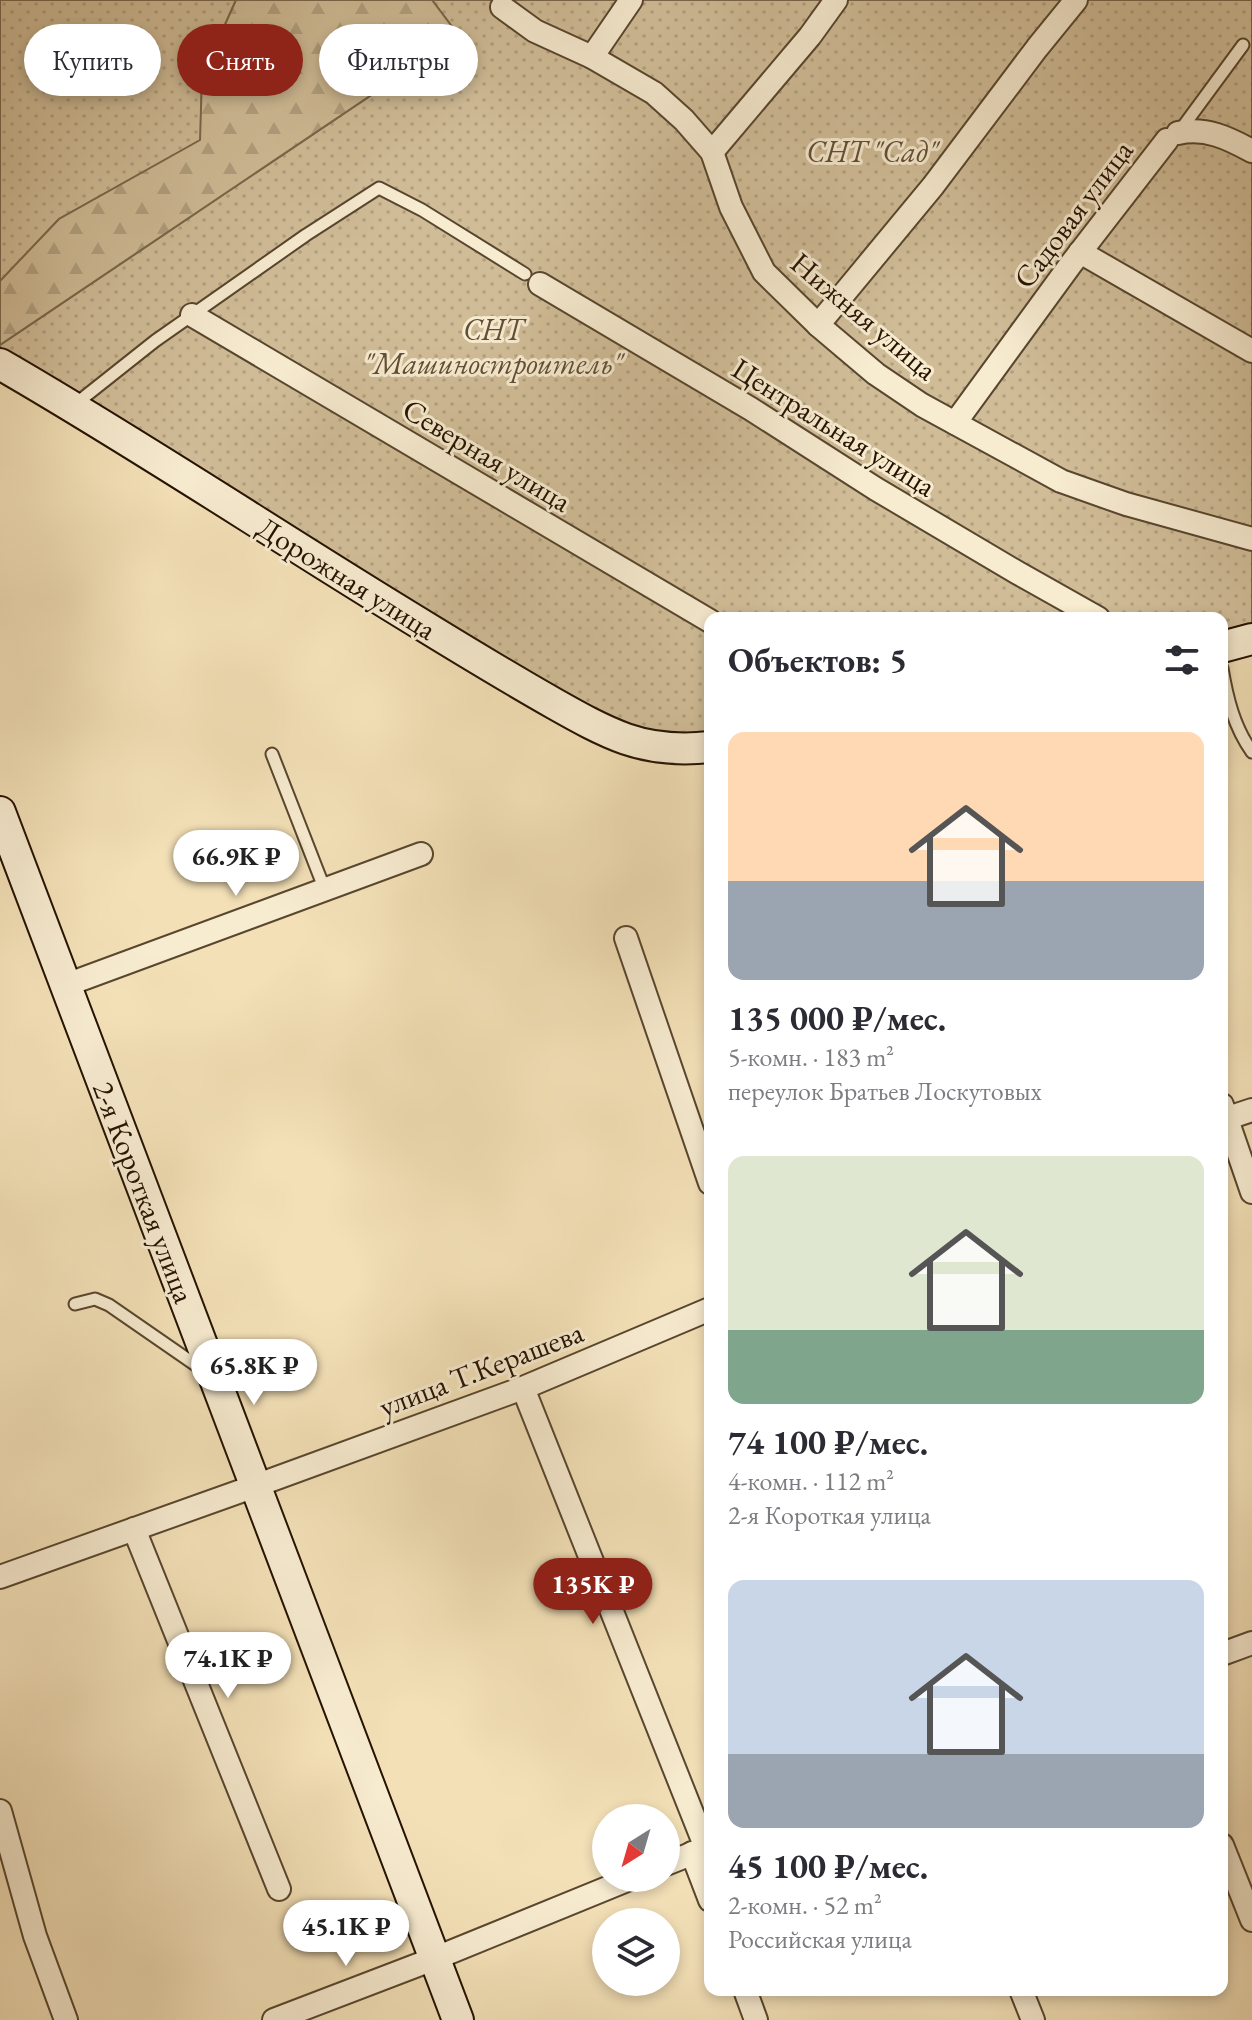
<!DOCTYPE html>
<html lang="ru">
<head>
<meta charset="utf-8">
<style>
  body { margin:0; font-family:"EB Garamond",serif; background:#f2f2f3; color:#2b2b33; height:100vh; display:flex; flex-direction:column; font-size:30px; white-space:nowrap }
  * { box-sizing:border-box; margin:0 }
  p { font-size:26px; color:#7c7c81 }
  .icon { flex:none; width:44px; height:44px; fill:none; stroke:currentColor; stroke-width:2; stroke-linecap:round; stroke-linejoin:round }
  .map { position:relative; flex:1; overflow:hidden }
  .panel { position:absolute; left:704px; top:612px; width:524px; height:1384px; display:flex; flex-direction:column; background:#fff; border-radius:16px; box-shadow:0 4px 12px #0003 }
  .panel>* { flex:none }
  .guide { position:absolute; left:24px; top:24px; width:560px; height:72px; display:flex; gap:16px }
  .needle { width:52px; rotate:217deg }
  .buttons { position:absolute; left:592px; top:1804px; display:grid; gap:16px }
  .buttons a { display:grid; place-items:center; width:88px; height:88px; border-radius:50%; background:#fff; box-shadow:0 4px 12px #0003; font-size:40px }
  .price { position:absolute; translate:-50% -68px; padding:0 18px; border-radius:28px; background:#fff; color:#222; font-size:26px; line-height:52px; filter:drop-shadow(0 2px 4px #0008) }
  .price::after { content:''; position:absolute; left:50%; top:48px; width:24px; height:18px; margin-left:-12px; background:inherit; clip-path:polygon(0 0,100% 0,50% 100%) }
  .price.selected { background:#8f2418; color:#fff }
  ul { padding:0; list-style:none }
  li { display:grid; align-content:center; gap:16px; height:424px; padding:0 24px }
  li span { display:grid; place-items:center; height:248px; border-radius:16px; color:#555 }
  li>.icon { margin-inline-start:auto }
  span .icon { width:144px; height:144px; fill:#fffc; stroke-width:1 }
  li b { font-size:34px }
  h2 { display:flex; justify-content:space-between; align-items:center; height:96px; padding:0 24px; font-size:34px }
  .tag { padding:0 28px; border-radius:36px; background:#fff; box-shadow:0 4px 12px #0003; font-size:28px; line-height:72px }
  .tag.selected { background:#8f2418; color:#fff }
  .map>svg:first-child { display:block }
  .grass { fill:url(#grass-dots); stroke:#7a684c; stroke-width:2 }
  .forest { fill:url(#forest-firs); stroke:#7a684c; stroke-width:2 }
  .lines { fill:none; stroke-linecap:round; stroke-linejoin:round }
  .lane-casing { stroke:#58462e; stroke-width:15 }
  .street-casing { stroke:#58462e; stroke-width:26 }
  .secondary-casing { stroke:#251201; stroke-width:34 }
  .lane { stroke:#f7ebd0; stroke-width:11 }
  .street { stroke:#f7ebd0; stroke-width:22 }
  .secondary { stroke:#f7ebd0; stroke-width:30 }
  .labels { text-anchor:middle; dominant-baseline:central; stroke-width:6; stroke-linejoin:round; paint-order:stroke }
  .park-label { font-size:30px; font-style:italic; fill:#614e36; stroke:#f7ebd0 }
  .street-label { font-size:30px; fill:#251201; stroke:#f7ebd0 }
</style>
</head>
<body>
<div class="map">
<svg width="1252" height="2020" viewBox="0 0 1252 2020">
  <defs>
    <pattern id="grass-dots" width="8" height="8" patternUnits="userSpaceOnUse" patternTransform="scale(2)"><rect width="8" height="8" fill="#d0bd98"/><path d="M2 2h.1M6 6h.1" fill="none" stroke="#b2a181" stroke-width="1.8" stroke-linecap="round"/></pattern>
    <pattern id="forest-firs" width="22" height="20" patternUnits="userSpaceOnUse" patternTransform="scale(2)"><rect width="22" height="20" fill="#d0bd98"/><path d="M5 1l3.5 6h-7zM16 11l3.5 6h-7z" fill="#b2a181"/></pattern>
  </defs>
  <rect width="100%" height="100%" fill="#f3e0b7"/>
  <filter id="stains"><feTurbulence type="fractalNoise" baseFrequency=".0025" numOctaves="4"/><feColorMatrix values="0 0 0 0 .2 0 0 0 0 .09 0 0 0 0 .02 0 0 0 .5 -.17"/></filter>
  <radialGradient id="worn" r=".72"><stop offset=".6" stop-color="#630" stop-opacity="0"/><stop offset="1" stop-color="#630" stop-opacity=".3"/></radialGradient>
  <g class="grass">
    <polygon points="0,0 236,0 202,76 201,140 59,219 0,282"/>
    <polygon points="432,0 1252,0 1252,639 1222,647 1222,618 710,618 710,747 642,744 0,364 0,345 459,36"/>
  </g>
  <polygon class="forest" points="236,0 432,0 459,36 0,345 0,281 59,219 200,140 202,76"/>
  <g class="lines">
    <g class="lane-casing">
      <g id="lane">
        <polyline points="1179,132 1243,45"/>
        <polyline points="73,406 155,341 306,235 379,188 422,210 525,274"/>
        <path d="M1222,668c5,30 12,59 30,84"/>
        <polyline points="272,754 325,890"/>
        <polyline points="75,1304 95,1299 109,1305 203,1370"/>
      </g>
    </g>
    <g class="street-casing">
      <g id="street">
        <polyline points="502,7 535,31 592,57 654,93 684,120 712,152 731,207 764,272 818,325 876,374 922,405 1061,481 1126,504 1252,539"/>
        <polyline points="592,57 631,0"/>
        <path d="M1178,133c28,-6 50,5 74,18"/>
        <polyline points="712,152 810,36 836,0"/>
        <polyline points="1080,252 1252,351"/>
        <polyline points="540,284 751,409 876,489 1018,573 1098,618"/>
        <polyline points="192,315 710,621"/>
        <polyline points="818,325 933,186 1037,48 1076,0"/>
        <polyline points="955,423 1071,264 1167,140"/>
        <polyline points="626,938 710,1183"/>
        <polyline points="66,985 421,854"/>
        <polyline points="1222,1105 1252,1192"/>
        <polyline points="1222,1120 1252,1110"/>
        <polyline points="523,1388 706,1848"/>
        <polyline points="134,1529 279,1889"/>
        <polyline points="0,1577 255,1486 523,1388 710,1309"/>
        <polyline points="1222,1654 1252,1643"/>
        <polyline points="0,1811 35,1936 66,2020"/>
        <polyline points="1222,1845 1252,1920"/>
        <polyline points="692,1853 710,1900"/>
        <polyline points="666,1864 706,1848"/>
        <polyline points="745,1990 756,2020"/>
        <polyline points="1021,1990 1033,2020"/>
        <polyline points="274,2020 436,1958 632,1878"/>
      </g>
    </g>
    <g class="secondary-casing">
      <g id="secondary">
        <path d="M0,364c144,83 282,176 424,262 44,27 87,53 131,78 23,13 46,26 71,35 26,9 56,11 84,8"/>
        <polyline points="1222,647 1252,639"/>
        <polyline points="0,812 458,2020"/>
      </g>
    </g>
    <use href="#lane" class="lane"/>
    <use href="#street" class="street"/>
    <use href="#secondary" class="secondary"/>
  </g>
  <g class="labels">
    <g class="park-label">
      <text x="872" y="151">СНТ "Сад"</text>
      <text x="493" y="329">СНТ<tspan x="493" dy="34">"Машиностроитель"</tspan></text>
    </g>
    <g class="street-label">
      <text transform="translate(1073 214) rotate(-53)">Садовая улица</text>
      <text transform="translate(864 316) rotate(40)">Нижняя улица</text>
      <text transform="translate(834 427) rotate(32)">Центральная улица</text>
      <text transform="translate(487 455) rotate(31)">Северная улица</text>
      <text transform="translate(347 578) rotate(32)">Дорожная улица</text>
      <text transform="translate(144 1192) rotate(69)">2-я Короткая улица</text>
      <text transform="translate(481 1369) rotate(-21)">улица Т.Керашева</text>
    </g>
  </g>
  <rect width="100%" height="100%" filter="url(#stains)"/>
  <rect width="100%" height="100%" fill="url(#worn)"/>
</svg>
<div class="buttons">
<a><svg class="needle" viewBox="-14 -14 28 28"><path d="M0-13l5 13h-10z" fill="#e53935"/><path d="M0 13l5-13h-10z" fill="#7c7c81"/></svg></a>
<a><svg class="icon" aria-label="layers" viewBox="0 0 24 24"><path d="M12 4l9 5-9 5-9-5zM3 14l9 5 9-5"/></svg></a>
</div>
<b class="price" style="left:236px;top:898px">66.9K ₽</b>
<b class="price" style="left:254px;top:1407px">65.8K ₽</b>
<b class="price selected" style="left:593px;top:1626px">135K ₽</b>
<b class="price" style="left:228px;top:1700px">74.1K ₽</b>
<b class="price" style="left:346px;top:1968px">45.1K ₽</b>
<div class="guide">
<a class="tag">Купить</a>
<a class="tag selected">Снять</a>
<a class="tag">Фильтры</a>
</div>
<section class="panel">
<h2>Объектов: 5<svg class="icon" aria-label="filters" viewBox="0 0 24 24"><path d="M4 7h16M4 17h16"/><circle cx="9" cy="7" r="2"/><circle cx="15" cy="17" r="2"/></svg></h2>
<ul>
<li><span style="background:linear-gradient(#ffd9b3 60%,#9aa5b1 0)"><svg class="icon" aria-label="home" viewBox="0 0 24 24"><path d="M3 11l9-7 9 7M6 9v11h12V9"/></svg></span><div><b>135 000 ₽/мес.</b><p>5-комн. · 183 m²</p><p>переулок Братьев Лоскутовых</p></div></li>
<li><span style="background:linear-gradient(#dfe7d0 70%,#7fa58c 0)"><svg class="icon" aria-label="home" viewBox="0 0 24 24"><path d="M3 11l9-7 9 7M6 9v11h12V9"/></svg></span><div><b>74 100 ₽/мес.</b><p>4-комн. · 112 m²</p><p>2-я Короткая улица</p></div></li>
<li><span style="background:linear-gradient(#c9d6e8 70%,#9aa5b1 0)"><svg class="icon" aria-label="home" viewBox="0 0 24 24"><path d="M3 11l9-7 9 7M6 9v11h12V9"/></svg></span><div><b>45 100 ₽/мес.</b><p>2-комн. · 52 m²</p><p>Российская улица</p></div></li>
</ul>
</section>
</div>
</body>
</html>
